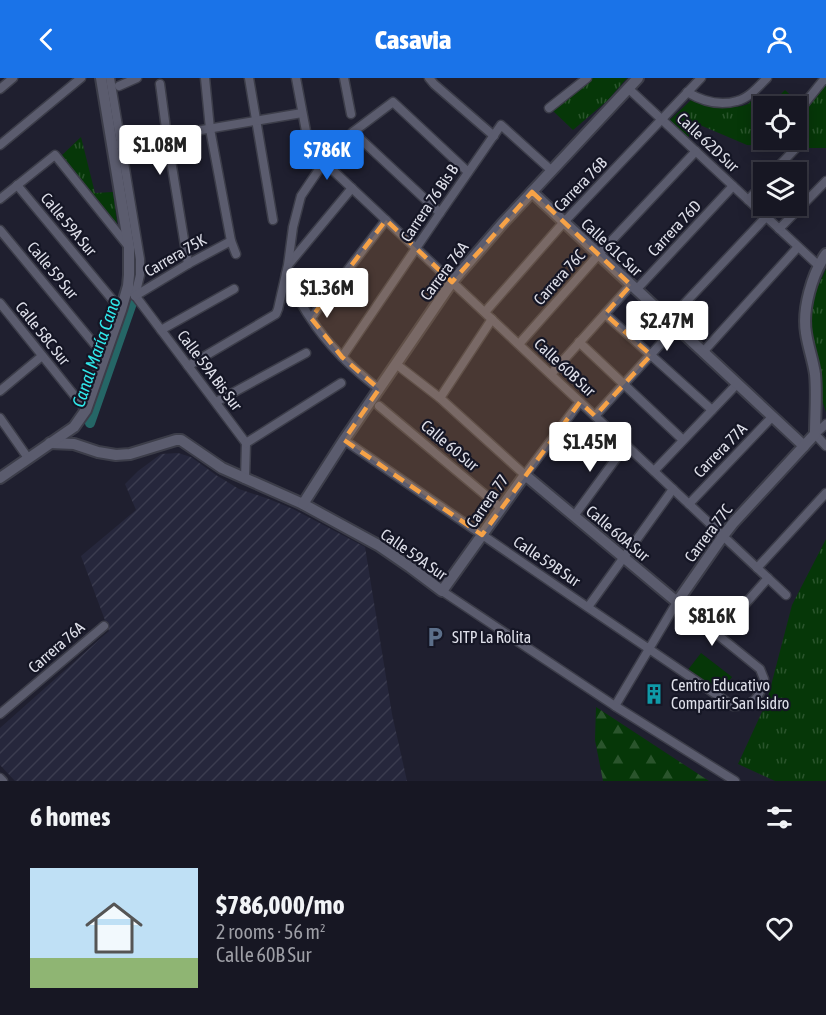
<!DOCTYPE html>
<html lang="en">
<head>
<meta charset="utf-8">
<style>
  body { margin:0; font-family:"Asap Condensed",sans-serif; background:#242430; color:#f1f3f6; height:100vh; display:flex; flex-direction:column; font-size:22px; white-space:nowrap }
  * { box-sizing:border-box; margin:0 }
  p { font-size:20px; color:#9e9fa6 }
  .icon { flex:none; width:33px; height:33px; fill:none; stroke:currentColor; stroke-width:2; stroke-linecap:round; stroke-linejoin:round }
  .map { position:relative; height:703px; overflow:hidden }
  .side { display:flex; flex-direction:column; background:#171723; flex:1 }
  .side>* { flex:none }
  .fabs { position:absolute; left:753px; top:18px; display:grid; gap:12px }
  .fabs a { display:grid; place-items:center; width:54px; height:54px; border-radius:0px; background:#171723; box-shadow:0 3px 15px #0003,0 0 0 2px #363641; font-size:30px }
  .price { position:absolute; translate:-50% -51px; padding:0 14px; border-radius:6px; background:#fff; color:#222; font-size:20px; line-height:39px; filter:drop-shadow(0 2px 3px #0008) }
  .price::after { content:''; position:absolute; left:50%; top:36px; width:18px; height:14px; margin-left:-9px; background:inherit; clip-path:polygon(0 0,100% 0,50% 100%) }
  .price.selected { background:#1a73e8; color:#fff }
  ul { padding:0; list-style:none }
  li { display:flex; align-items:center; gap:18px; height:150px; padding:0 30px }
  li span { display:grid; place-items:center; flex:none; width:168px; height:120px; border-radius:0px; color:#555 }
  li>.icon { margin-inline-start:auto }
  span .icon { width:72px; height:72px; fill:#fffc; stroke-width:1 }
  li b { font-size:26px }
  h2 { display:flex; justify-content:space-between; align-items:center; height:72px; padding:0 30px; font-size:26px }
  header { display:flex; justify-content:space-between; align-items:center; height:78px; padding:0 30px; background:#1a73e8; color:#fff; font-size:27px; font-weight:800 }
  .map>svg:first-child { display:block }
  .industrial { fill:url(#industrial-furrows) }
  .grass { fill:url(#grass-tufts); fill-rule:evenodd }
  .forest { fill:url(#forest-firs) }
  .garden { fill:#063708 }
  .lines { fill:none; stroke-linecap:round; stroke-linejoin:round }
  .canal { stroke:#256666; stroke-width:10 }
  .minor-casing { stroke:#3c3d49; stroke-width:11 }
  .tertiary-casing { stroke:#3c3d49; stroke-width:14 }
  .minor { stroke:#5b5c6e; stroke-width:8 }
  .tertiary { stroke:#5b5c6e; stroke-width:10 }
  .marked { fill:#f6a247; fill-opacity:0.2; stroke:#f6a247; stroke-width:4.5; stroke-dasharray:12 8; stroke-linejoin:round }
  .labels { text-anchor:middle; dominant-baseline:central; stroke-width:4.5; stroke-linejoin:round; paint-order:stroke }
  .street-label { font-size:16px; fill:#dfe0ea; stroke:#151625 }
  .poi-label { font-size:16px; fill:#dfe0ea; stroke:#151625; text-anchor:start }
  .water-label { font-size:18px; font-style:italic; fill:#30e9eb; stroke:#151625 }
</style>
</head>
<body>
<header><svg class="icon" aria-label="back" viewBox="0 0 24 24"><path d="M15 5l-7 7 7 7"/></svg>Casavia<svg class="icon" aria-label="person" viewBox="0 0 24 24"><circle cx="12" cy="8" r="4"/><path d="M4 21q1-7 8-7t8 7"/></svg></header>
<div class="map">
<svg width="826" height="703" viewBox="0 0 826 703">
  <defs>
    <pattern id="industrial-furrows" width="10" height="10" patternUnits="userSpaceOnUse" patternTransform="scale(1.5)"><rect width="10" height="10" fill="#26273c"/><path d="M-1 1l2-2M0 10L10 0M9 11l2-2" fill="none" stroke="#3b3c4f"/></pattern>
    <pattern id="grass-tufts" width="24" height="20" patternUnits="userSpaceOnUse" patternTransform="scale(1.5)"><rect width="24" height="20" fill="#063708"/><path d="M3 7l-1-3M5 7V3M7 7l1-3M15 17l-1-3M17 17v-4M19 17l1-3" fill="none" stroke="#2a542c"/></pattern>
    <pattern id="forest-firs" width="22" height="20" patternUnits="userSpaceOnUse" patternTransform="scale(1.5)"><rect width="22" height="20" fill="#063708"/><path d="M5 1l3.5 6h-7zM16 11l3.5 6h-7z" fill="#2a542c"/></pattern>
  </defs>
  <rect width="100%" height="100%" fill="#1f1f2f"/>
  <polygon class="industrial" points="178,375 191,379 216,397 239,411 269,421 293,431 365,469 392,636 407,703 15,703 0,687 0,650 109,553 81,478 136,432 125,406 138,393 161,376"/>
  <g class="grass">
    <polygon points="592,0 627,0 607,23 573,52 552,32"/>
    <path d="M826,6v64h-18l-61,-3 -47,-20 -12,12 -18,-17 21,-20c13,4 44,11 57,4 3,-2 7,-8 10,-11l13,11 14,-14 19,18zM764,28h32v34h-32z"/>
    <polygon points="81,59 95,115 113,114 118,152 60,79"/>
    <polygon points="826,191 826,334 822,322 821,308 809,257 808,230"/>
    <polygon points="826,461 826,703 775,703 738,686 767,623 792,527"/>
  </g>
  <polygon class="forest" points="596,629 709,703 603,703 595,662"/>
  <polygon class="garden" points="701,575 732,599 718,617 687,593"/>
  <g class="lines">
    <polyline class="canal" points="90,345 132,225 136,180 135,172"/>
    <g class="minor-casing">
      <g id="minor">
        <polyline points="110,0 140,181 140,197 135,218"/>
        <polyline points="205,0 210,51 231,163 236,176"/>
        <polyline points="249,0 273,142"/>
        <polyline points="296,0 309,69"/>
        <polyline points="344,0 351,36"/>
        <polyline points="429,0 434,6 494,58"/>
        <polyline points="160,6 167,58 188,186"/>
        <polyline points="119,8 137,0"/>
        <polyline points="0,11 13,0"/>
        <polyline points="629,11 819,188"/>
        <path d="M687,14c15,9 33,14 50,9 12,-3 22,-15 30,-23"/>
        <polyline points="805,25 825,0"/>
        <polyline points="549,30 587,0"/>
        <polyline points="353,54 440,135"/>
        <polyline points="119,66 302,35"/>
        <polyline points="0,67 81,0"/>
        <polyline points="324,84 786,517"/>
        <polyline points="773,94 796,70"/>
        <polyline points="17,107 121,232"/>
        <polyline points="0,121 55,77 129,169"/>
        <polyline points="748,122 764,105"/>
        <polyline points="779,151 826,103"/>
        <polyline points="0,152 105,279"/>
        <polyline points="289,186 352,110"/>
        <path d="M286,196c8,15 15,31 25,45 18,28 42,50 68,70"/>
        <polyline points="128,208 246,365 245,401"/>
        <polyline points="636,212 733,108"/>
        <polyline points="135,218 188,186 231,163"/>
        <polyline points="0,225 86,332"/>
        <polyline points="485,234 564,144 701,0"/>
        <polyline points="605,236 712,332"/>
        <polyline points="311,240 386,142"/>
        <polyline points="669,242 766,139"/>
        <polyline points="161,252 234,211"/>
        <polyline points="579,264 683,362"/>
        <polyline points="519,266 599,176 696,73"/>
        <polyline points="703,274 798,169"/>
        <polyline points="342,279 440,135 501,47 552,93"/>
        <polyline points="396,286 440,320 525,397 580,324"/>
        <polyline points="188,288 276,236 278,231 288,187 293,149 301,118 324,84 335,71 353,54 393,24 468,94"/>
        <polyline points="551,296 631,207"/>
        <polyline points="0,313 42,278"/>
        <polyline points="440,320 492,241"/>
        <polyline points="216,324 306,275"/>
        <polyline points="379,328 501,430"/>
        <polyline points="595,338 676,249"/>
        <polyline points="0,340 28,380"/>
        <polyline points="826,346 815,356 826,368"/>
        <path d="M344,362c129,89 259,178 389,266 21,0 27,-8 31,-27l-4,-10 -83,-67 -62,104"/>
        <polyline points="246,365 341,305"/>
        <polyline points="654,393 737,306"/>
        <polyline points="689,426 772,339"/>
        <polyline points="574,438 626,367"/>
        <polyline points="757,490 826,415"/>
        <polyline points="442,513 615,628 735,703"/>
        <polyline points="588,529 673,411"/>
        <polyline points="718,557 768,500"/>
        <polyline points="0,636 104,548"/>
        <polyline points="0,700 3,703"/>
      </g>
    </g>
    <g class="tertiary-casing">
      <g id="tertiary">
        <polyline points="532,114 804,368"/>
        <path d="M50,365l24,1 24,8 18,3 14,-1 46,-14h5l41,28 81,36 75,41 32,22 32,24 83,-116 152,127 46,-66 11,-14 81,-88c0,-20 2,-40 0,-60 -2,-14 -7,-27 -9,-41 -4,-24 6,-59 20,-79"/>
        <polyline points="0,400 74,349 86,332 121,232 128,208 129,197 129,169 101,0"/>
        <polyline points="303,426 344,362 452,204 502,146 638,0"/>
      </g>
    </g>
    <use href="#minor" class="minor"/>
    <use href="#tertiary" class="tertiary"/>
  </g>
  <path class="marked" d="M532,114l99,93 -26,29 46,41 -56,61 -15,-14 -98,133 -138,-95 35,-51 -37,-32 -31,-39 75,-98 66,62z"/>
  <defs>
    <g id="parking-bare" transform="scale(1.62)"><path d="M-3.5-5.5H1a3.5 3.5 0 0 1 0 7H-1V5.5H-3.5ZM-1-3.4V-.6H.8a1.4 1.4 0 0 0 0-2.8Z" fill="#5c6f8a" stroke="#151625" stroke-width="2.5" paint-order="stroke"/></g>
    <g id="building-bare" transform="scale(1.62)"><path d="M-4-6H4V6H1V3H-1V6H-4ZM-2.5-4.3h1.7v1.8h-1.7ZM.8-4.3h1.7v1.8H.8ZM-2.5-1h1.7V.8h-1.7ZM.8-1h1.7V.8H.8Z" fill="#0f9aa8" stroke="#151625" stroke-width="2.5" paint-order="stroke"/></g>
  </defs>
  <g fill-rule="evenodd">
    <use href="#parking-bare" x="435" y="559"/>
    <use href="#building-bare" x="654" y="616"/>
  </g>
  <g class="labels">
    <g class="street-label">
      <text transform="translate(708 64) rotate(43)">Calle 62D Sur</text>
      <text transform="translate(580 106) rotate(-46)">Carrera 76B</text>
      <text transform="translate(429 125) rotate(-56)">Carrera 76 Bis B</text>
      <text transform="translate(69 146) rotate(50)">Calle 59A Sur</text>
      <text transform="translate(674 150) rotate(-47)">Carrera 76D</text>
      <text transform="translate(612 169) rotate(43)">Calle 61C Sur</text>
      <text transform="translate(175 177) rotate(-30)">Carrera 75K</text>
      <text transform="translate(53 192) rotate(50)">Calle 59 Sur</text>
      <text transform="translate(444 193) rotate(-53)">Carrera 76A</text>
      <text transform="translate(559 199) rotate(-48)">Carrera 76C</text>
      <text transform="translate(43 255) rotate(51)">Calle 58C Sur</text>
      <text transform="translate(565 289) rotate(43)">Calle 60B Sur</text>
      <text transform="translate(210 292) rotate(53)">Calle 59A Bis Sur</text>
      <text transform="translate(450 367) rotate(40)">Calle 60 Sur</text>
      <text transform="translate(720 372) rotate(-46)">Carrera 77A</text>
      <text transform="translate(487 423) rotate(-55)">Carrera 77</text>
      <text transform="translate(618 455) rotate(40)">Calle 60A Sur</text>
      <text transform="translate(708 455) rotate(-53)">Carrera 77C</text>
      <text transform="translate(414 476) rotate(35)">Calle 59A Sur</text>
      <text transform="translate(547 483) rotate(34)">Calle 59B Sur</text>
      <text transform="translate(56 569) rotate(-41)">Carrera 76A</text>
    </g>
    <g class="poi-label">
      <text x="452" y="559">SITP La Rolita</text>
      <text x="671" y="607">Centro Educativo<tspan x="671" dy="18">Compartir San Isidro</tspan></text>
    </g>
    <g class="water-label">
      <text transform="translate(96 274) rotate(-71)">Canal María Cano</text>
    </g>
  </g>
</svg>
<div class="fabs">
<a><svg class="icon" aria-label="locate" viewBox="0 0 24 24"><circle cx="12" cy="12" r="6"/><path d="M12 2v4M12 18v4M2 12h4M18 12h4"/></svg></a>
<a><svg class="icon" aria-label="layers" viewBox="0 0 24 24"><path d="M12 4l9 5-9 5-9-5zM3 14l9 5 9-5"/></svg></a>
</div>
<b class="price" style="left:160px;top:98px">$1.08M</b>
<b class="price selected" style="left:327px;top:103px">$786K</b>
<b class="price" style="left:327px;top:241px">$1.36M</b>
<b class="price" style="left:667px;top:274px">$2.47M</b>
<b class="price" style="left:590px;top:395px">$1.45M</b>
<b class="price" style="left:712px;top:569px">$816K</b>
</div>
<section class="side">
<h2>6 homes<svg class="icon" aria-label="filters" viewBox="0 0 24 24"><path d="M4 7h16M4 17h16"/><circle cx="9" cy="7" r="2"/><circle cx="15" cy="17" r="2"/></svg></h2>
<ul>
<li><span style="background:linear-gradient(#bfe0f5 75%,#8fb573 0)"><svg class="icon" aria-label="home" viewBox="0 0 24 24"><path d="M3 11l9-7 9 7M6 9v11h12V9"/></svg></span><div><b>$786,000/mo</b><p>2 rooms · 56 m²</p><p>Calle 60B Sur</p></div><svg class="icon" aria-label="heart" viewBox="0 0 24 24"><path d="M12 20l-8-8c-3-5 5-10 8-4 3-6 11-1 8 4z"/></svg></li>
</ul>
</section>
</body>
</html>
